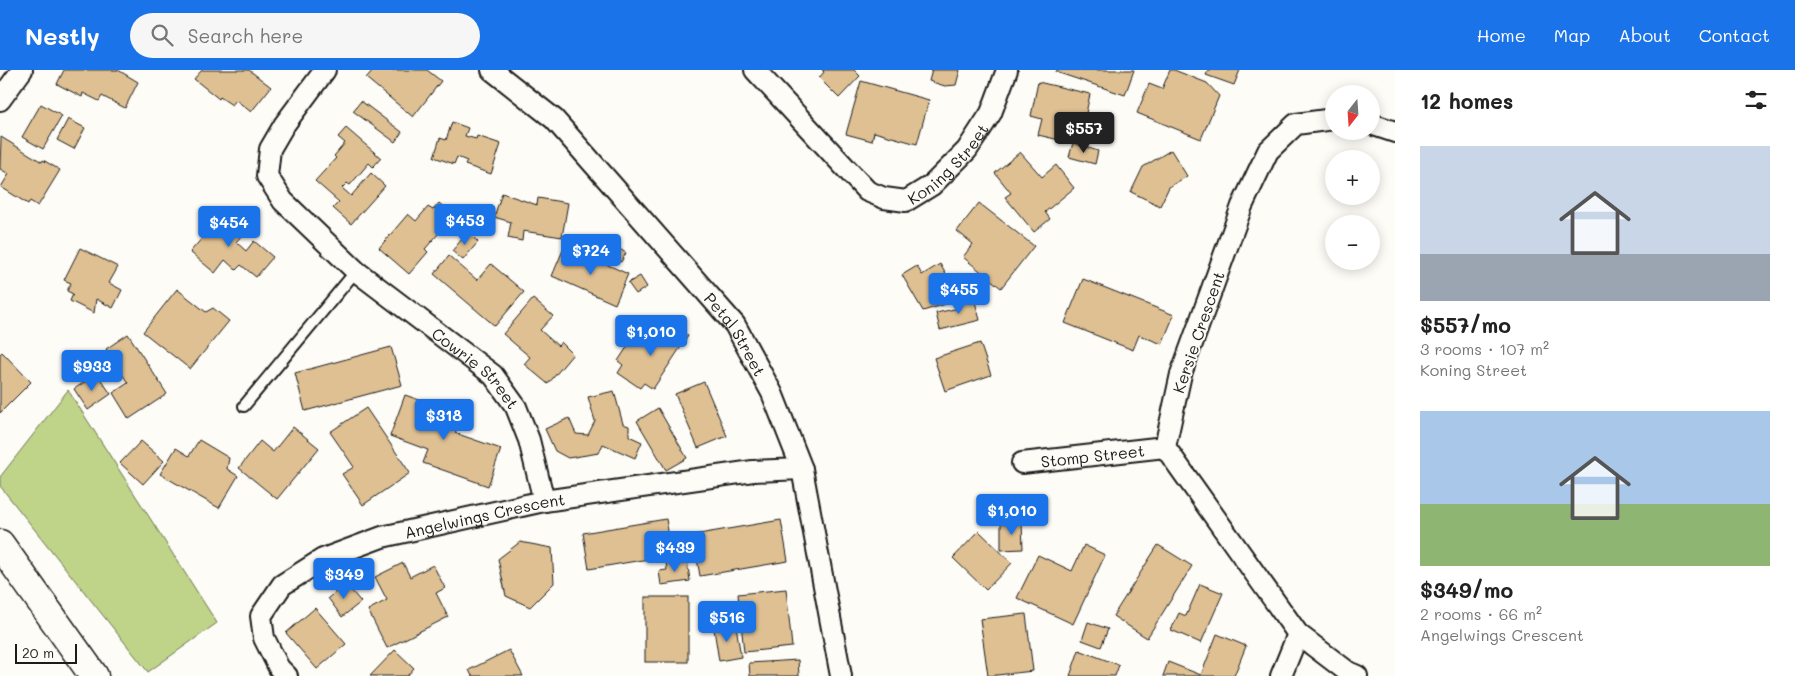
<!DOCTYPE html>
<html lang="en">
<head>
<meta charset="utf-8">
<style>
  body { margin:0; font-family:Mali,sans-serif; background:#f6f6f6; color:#222; height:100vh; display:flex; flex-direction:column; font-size:19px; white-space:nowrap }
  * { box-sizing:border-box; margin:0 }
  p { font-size:16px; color:#767676 }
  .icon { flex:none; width:28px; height:28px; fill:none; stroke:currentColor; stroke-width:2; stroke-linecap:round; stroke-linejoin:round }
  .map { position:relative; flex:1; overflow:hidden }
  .details { display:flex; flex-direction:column; background:#fff; width:400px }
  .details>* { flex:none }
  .needle { width:32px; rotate:197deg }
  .tools { position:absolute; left:1325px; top:15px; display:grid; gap:10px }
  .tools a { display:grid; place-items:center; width:55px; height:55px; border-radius:50%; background:#fff; box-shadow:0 2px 12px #0003; font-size:25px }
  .scale { position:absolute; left:15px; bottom:12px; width:62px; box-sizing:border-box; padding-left:5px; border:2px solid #1c1c1c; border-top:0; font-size:14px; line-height:18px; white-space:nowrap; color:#1c1c1c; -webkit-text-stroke:4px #fdfcf7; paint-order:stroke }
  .price { position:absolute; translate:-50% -42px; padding:0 11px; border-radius:5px; background:#1a73e8; color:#fff; font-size:16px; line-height:32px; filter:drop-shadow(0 1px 2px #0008) }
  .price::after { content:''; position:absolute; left:50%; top:30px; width:15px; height:11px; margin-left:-8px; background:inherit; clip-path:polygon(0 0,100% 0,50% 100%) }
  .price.selected { background:#222; color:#fff }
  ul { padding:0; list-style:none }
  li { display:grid; align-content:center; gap:10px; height:265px; padding:0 25px }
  li span { display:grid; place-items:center; height:155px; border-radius:0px; color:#555 }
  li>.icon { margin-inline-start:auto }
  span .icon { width:90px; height:90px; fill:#fffc; stroke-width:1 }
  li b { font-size:21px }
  h2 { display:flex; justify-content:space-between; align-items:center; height:60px; padding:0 25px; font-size:21px }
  header { display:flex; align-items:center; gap:30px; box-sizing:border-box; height:70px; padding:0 25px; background:#1a73e8; color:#fff }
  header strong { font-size:24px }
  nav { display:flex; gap:28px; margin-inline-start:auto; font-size:18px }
  .search { width:350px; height:45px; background:#f6f6f6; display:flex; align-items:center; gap:12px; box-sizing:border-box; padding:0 18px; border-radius:28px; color:#767676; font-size:19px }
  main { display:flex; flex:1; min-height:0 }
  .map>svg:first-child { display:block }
  .green { fill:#bfd389; stroke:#6e7852 }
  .building { fill:#dfc092; stroke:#1c1c1c }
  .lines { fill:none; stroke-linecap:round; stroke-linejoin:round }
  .lane-casing { stroke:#1c1c1c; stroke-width:14 }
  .street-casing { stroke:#1c1c1c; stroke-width:24 }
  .secondary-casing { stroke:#1c1c1c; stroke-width:31 }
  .lane { stroke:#fdfcf7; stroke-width:10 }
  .street { stroke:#fdfcf7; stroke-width:20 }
  .secondary { stroke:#fdfcf7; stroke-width:28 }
  .labels { text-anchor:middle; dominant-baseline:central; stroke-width:4; stroke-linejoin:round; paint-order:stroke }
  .street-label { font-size:16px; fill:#1c1c1c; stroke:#fdfcf7 }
</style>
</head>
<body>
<header>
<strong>Nestly</strong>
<div class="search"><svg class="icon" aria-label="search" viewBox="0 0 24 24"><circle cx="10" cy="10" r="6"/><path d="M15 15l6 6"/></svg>Search here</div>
<nav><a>Home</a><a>Map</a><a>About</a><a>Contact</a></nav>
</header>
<main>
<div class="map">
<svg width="1395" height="606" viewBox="0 0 1395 606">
  <rect width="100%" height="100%" fill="#fdfcf7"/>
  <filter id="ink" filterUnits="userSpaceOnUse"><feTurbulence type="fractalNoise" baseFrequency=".02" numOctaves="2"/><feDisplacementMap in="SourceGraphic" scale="10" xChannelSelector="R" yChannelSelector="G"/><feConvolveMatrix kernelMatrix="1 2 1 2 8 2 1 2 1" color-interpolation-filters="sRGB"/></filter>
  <g filter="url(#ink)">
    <polygon class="green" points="68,320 217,553 148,602 0,416 0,407"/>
    <g class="building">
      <polygon points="64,0 118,0 138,12 125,38 102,26 99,31 83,23 82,27 57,14"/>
      <polygon points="202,0 249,0 271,17 251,42 236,30 232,35 220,27 219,29 194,9"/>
      <polygon points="373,0 427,0 441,11 413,47 366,8"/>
      <polygon points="822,0 854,0 860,6 839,28 819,8 824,2"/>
      <polygon points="932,0 960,0 956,15 945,16 929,11"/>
      <polygon points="1057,0 1134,0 1125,25 1056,2"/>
      <polygon points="1170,0 1174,0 1207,13 1219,26 1201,69 1137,43 1149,14 1162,19"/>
      <polygon points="1207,0 1240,0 1234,15 1206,5 1208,1"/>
      <polygon points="861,11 929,30 917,74 874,62 872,71 846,64"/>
      <polygon points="1038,12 1090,24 1084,53 1068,50 1064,71 1038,65 1042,49 1031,46"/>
      <polygon points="361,31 402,62 395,72 353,41"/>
      <polygon points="41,34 62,46 43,79 22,67"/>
      <polygon points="68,49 85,58 74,79 57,70"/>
      <polygon points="452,52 468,58 465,66 476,69 477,66 501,74 491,104 465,95 467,91 457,87 454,94 434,87 440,68 446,70"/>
      <polygon points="346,58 381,88 373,97 369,93 350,115 347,113 342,118 351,126 371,103 385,116 351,154 333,138 339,132 315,111 336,88 334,86 345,73 338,67"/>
      <polygon points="1,67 42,92 43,90 60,100 38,136 30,131 28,134 1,117 9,104 0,99"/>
      <polygon points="1073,73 1098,81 1095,94 1069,87"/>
      <polygon points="1171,80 1187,106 1169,117 1160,136 1131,122 1143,97"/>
      <polygon points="1020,82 1042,107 1056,95 1074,118 1045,142 1050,149 1034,162 1005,127 1011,123 995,103"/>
      <polygon points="502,123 537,135 538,128 568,133 562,167 523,161 522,171 508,168 511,152 494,147"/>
      <polygon points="439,133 454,146 425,179 428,182 409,204 379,178 408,144 416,151 428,137 433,140"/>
      <polygon points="979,133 1034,176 1001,218 963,187 973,174 957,161"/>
      <polygon points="219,141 244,163 236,172 246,181 254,171 273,187 256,207 241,195 236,200 225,190 215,203 190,182 211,158 207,155"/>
      <polygon points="468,162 478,172 463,190 452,181"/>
      <polygon points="613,175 626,183 621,192 604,181"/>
      <polygon points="80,178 118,197 109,213 122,220 113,238 96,229 94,243 70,231 73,224 67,221 71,213 64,210"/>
      <polygon points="563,180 597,195 599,191 628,204 615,234 552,206"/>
      <polygon points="449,186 477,210 491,194 524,222 495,256 434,204"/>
      <polygon points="940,194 955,220 942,227 946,234 923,241 902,205 917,196 922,205"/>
      <polygon points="640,206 647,217 636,224 628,213"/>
      <polygon points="1083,209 1174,245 1162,274 1139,265 1133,280 1065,253"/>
      <polygon points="177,219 206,242 213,238 229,251 190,299 143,262"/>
      <polygon points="974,228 980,250 940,260 936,243 959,238 959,231"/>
      <polygon points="533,229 553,246 540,260 558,276 561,272 573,284 548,314 524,294 530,287 503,264"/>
      <polygon points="666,252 688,266 653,319 644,313 640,318 618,303 623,295 618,291 633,268 640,274 643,270 651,275"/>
      <polygon points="128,264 167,324 129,349 113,323 128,313 106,279"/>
      <polygon points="980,273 991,305 945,321 934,288"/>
      <polygon points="391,277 402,315 305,341 295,303"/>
      <polygon points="2,282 31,312 0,343 0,284"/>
      <polygon points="97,304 111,324 88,340 74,319"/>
      <polygon points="704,312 727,366 698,378 675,324"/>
      <polygon points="614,321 623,354 629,356 629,366 642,372 635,388 603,374 599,383 568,388 555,381 545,359 569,348 576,364 588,365 595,351 588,327"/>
      <polygon points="405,325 462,345 455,363 501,379 488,416 423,393 428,380 390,366"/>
      <polygon points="366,338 410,403 363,435 342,404 354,397 330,362"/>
      <polygon points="658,338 687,388 666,400 637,351"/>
      <polygon points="293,357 319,378 277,429 239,398 260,371 273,382"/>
      <polygon points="199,370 229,388 227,399 238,406 219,438 160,404 176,378 189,386"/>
      <polygon points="141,371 164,391 143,414 120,393"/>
      <polygon points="666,449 672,485 589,499 583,463"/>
      <polygon points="781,450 788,491 700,506 693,465"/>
      <polygon points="1001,453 1022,453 1023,479 1001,480"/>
      <polygon points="979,461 1012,493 986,520 953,488"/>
      <polygon points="520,472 552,478 554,513 530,537 506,526 498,489"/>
      <polygon points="1084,475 1105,485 1073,554 1017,528 1038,485 1072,501"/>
      <polygon points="1158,475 1192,496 1147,568 1113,546"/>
      <polygon points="687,489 690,511 661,515 659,501 667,500 666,492"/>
      <polygon points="403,493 410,507 433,495 445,518 436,523 448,547 387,578 368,540 387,530 375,507"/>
      <polygon points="346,514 361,532 342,547 328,528"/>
      <polygon points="1200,514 1223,523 1201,573 1171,560 1179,543 1186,546"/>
      <polygon points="786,519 792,577 744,582 738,524"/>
      <rect x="645" y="527" width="43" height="65"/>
      <polygon points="315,538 346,574 317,599 286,563"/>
      <polygon points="1026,544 1033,601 988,606 980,549"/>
      <polygon points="1088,552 1108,559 1101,577 1082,570"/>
      <polygon points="736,556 741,587 719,591 714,559"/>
      <polygon points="1217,564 1246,576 1234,606 1163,606 1168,592 1201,605"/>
      <polygon points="395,580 414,598 407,606 370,606"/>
      <polygon points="509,580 523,606 472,606 469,600"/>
      <polygon points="1079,580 1119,595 1115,606 1070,606"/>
      <polygon points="798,590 799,606 750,606 749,593"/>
    </g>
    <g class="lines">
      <g class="lane-casing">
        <polyline id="lane" points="244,336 356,201"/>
      </g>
      <g class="street-casing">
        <g id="street">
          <path id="s1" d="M325,0l-41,55 -14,24 -3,27 16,25 73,70 137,104 23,32 13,33 15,61"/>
          <path id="s2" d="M492,0l62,49 181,206 37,68 30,76 39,207"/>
          <path id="s3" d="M755,0l112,121 17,7 22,3 26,-16 35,-35 24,-37 16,-43"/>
          <polyline points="0,30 22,0"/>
          <polyline points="1334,49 1296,54 1268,81 1242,136 1181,304 1165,377 1298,564 1348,602 1357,606"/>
          <polyline points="1371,54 1395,62"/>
          <path id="s4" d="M1022,393l143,-16"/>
          <path id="s5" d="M287,606l-8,-8 -15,-30 -3,-22 21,-31 41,-26 59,-22 162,-36 209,-30 49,-2"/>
          <polyline points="1281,606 1298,564"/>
        </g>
      </g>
      <g class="secondary-casing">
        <polyline id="secondary" points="0,474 94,606"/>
      </g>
      <use href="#lane" class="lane"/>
      <use href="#street" class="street"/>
      <use href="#secondary" class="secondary"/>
    </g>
  </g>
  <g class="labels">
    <g class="street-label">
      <text stroke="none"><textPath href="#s3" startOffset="262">Koning Street</textPath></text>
      <text transform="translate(1198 262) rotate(-71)">Kersie Crescent</text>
      <text stroke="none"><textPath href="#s2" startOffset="361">Petal Street</textPath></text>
      <text stroke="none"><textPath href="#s1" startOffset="409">Cowrie Street</textPath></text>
      <text stroke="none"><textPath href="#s4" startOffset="71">Stomp Street</textPath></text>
      <text stroke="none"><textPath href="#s5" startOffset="321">Angelwings Crescent</textPath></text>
    </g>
  </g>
</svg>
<div class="tools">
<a><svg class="needle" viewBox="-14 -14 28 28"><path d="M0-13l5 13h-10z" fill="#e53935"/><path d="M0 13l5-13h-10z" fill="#767676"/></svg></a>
<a>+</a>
<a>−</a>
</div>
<div class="scale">20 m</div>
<b class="price selected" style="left:1084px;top:84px">$557</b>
<b class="price" style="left:465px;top:176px">$453</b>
<b class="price" style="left:229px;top:178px">$454</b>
<b class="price" style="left:591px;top:206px">$724</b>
<b class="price" style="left:959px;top:245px">$455</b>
<b class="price" style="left:651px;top:287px">$1,010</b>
<b class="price" style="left:92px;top:322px">$933</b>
<b class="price" style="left:444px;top:371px">$318</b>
<b class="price" style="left:1012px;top:466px">$1,010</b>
<b class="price" style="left:675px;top:503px">$439</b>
<b class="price" style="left:344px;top:530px">$349</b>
<b class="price" style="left:727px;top:573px">$516</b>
</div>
<section class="details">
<h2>12 homes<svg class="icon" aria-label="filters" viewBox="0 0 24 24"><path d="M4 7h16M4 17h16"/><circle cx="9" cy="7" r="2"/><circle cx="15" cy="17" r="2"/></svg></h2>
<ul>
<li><span style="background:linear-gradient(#c9d6e8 70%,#9aa5b1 0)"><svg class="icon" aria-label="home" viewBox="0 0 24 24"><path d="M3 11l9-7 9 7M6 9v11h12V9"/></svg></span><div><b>$557/mo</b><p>3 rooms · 107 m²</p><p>Koning Street</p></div></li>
<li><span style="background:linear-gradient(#a9c7e8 60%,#8fb573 0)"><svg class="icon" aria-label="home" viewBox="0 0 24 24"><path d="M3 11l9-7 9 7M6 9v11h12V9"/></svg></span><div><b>$349/mo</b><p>2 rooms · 66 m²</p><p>Angelwings Crescent</p></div></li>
</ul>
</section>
</main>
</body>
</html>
